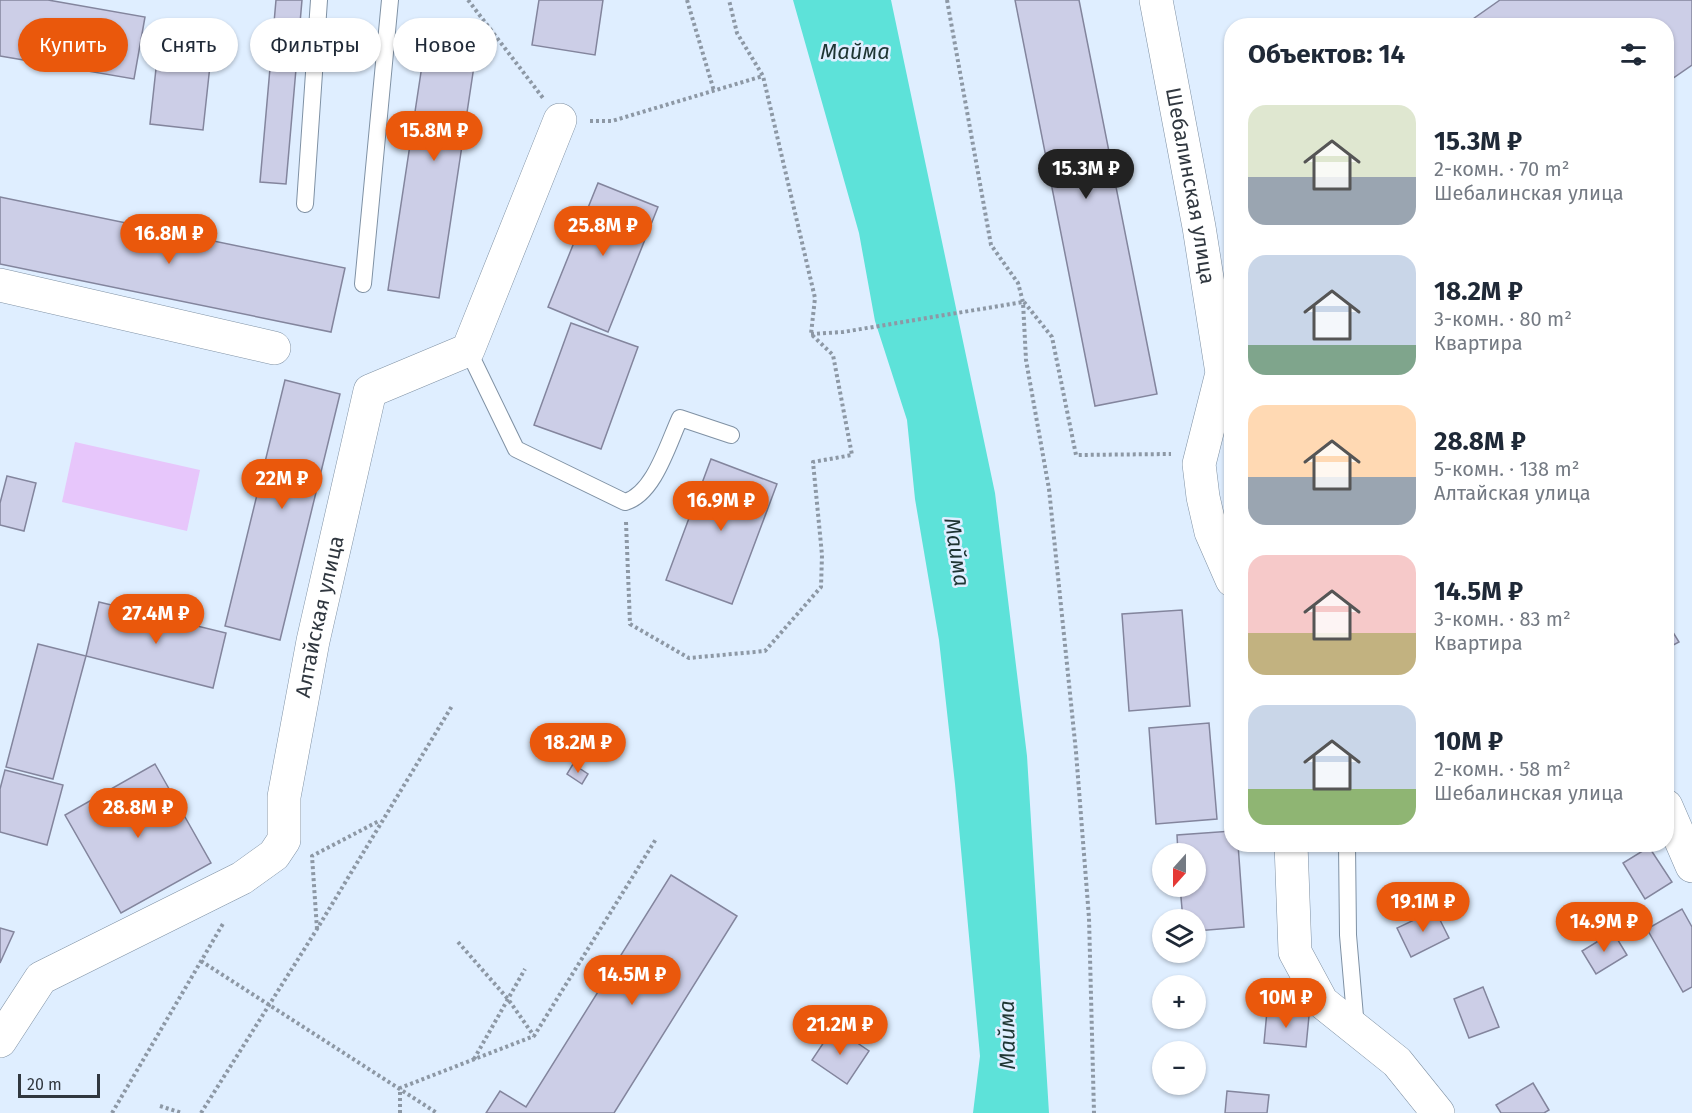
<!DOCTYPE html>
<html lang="ru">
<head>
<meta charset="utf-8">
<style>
  body { margin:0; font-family:"Fira Sans",sans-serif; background:#f2f2f3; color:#1f2937; height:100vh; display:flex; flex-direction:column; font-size:22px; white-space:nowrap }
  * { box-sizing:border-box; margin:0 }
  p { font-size:20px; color:#747a83 }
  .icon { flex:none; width:33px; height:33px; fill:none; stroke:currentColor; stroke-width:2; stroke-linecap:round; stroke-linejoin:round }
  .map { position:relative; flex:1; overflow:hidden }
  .details { position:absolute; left:1224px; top:18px; width:450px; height:834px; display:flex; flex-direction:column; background:#fff; border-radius:24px; box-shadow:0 2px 4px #0004 }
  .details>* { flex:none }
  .hud { position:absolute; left:18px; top:18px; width:570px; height:54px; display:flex; gap:12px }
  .needle { width:39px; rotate:201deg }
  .tools { position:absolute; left:1152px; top:843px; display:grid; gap:12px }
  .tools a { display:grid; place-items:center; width:54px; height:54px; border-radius:50%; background:#fff; box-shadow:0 2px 4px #0004; font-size:30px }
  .scale { position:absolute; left:18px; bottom:15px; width:82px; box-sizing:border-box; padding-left:6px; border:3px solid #30373f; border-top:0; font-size:16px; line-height:21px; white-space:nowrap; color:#30373f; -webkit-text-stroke:4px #dfeeff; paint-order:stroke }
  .price { position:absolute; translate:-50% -51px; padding:0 14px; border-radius:21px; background:#ea580c; color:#fff; font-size:20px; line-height:39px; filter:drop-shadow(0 2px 3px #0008) }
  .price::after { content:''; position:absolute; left:50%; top:36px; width:18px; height:14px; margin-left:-9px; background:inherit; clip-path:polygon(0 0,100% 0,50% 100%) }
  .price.on { background:#222; color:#fff }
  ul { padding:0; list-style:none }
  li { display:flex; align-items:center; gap:18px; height:150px; padding:0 24px }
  li span { display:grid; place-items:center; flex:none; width:168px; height:120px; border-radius:18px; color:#555 }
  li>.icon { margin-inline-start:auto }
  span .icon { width:72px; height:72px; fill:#fffc; stroke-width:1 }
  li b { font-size:26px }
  h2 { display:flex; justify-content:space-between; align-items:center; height:72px; padding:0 24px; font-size:26px }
  .tag { padding:0 21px; border-radius:27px; background:#fff; box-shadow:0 2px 4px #0004; font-size:21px; line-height:54px }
  .tag.on { background:#ea580c; color:#fff }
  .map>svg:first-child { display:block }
  .green { fill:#e7c6fb }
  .water { fill:#5de2d9 }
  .building { fill:#cccee7; stroke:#83859d; stroke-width:1.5 }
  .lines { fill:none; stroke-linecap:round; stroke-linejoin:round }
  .lane-casing { stroke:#7f91a4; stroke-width:18 }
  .street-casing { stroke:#7f91a4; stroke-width:34 }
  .path { stroke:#8d98a5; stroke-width:4; stroke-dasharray:3 3; stroke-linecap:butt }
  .lane { stroke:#fff; stroke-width:16 }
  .street { stroke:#fff; stroke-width:33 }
  .labels { text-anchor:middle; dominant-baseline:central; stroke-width:5; stroke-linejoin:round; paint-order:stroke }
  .street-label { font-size:21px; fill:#30373f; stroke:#dfeeff }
  .water-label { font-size:22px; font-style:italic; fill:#1e3533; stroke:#dfeeff }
</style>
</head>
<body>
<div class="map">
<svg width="1692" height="1113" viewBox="0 0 1692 1113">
  <rect width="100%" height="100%" fill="#dfeeff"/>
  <polygon class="green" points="75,442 200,470 187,531 62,502"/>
  <polygon class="water" points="793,0 891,0 995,493 1027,756 1049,1113 973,1113 980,1056 955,784 939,640 915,499 907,420 875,321 859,233"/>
  <g class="building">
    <polygon points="0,0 48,0 145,17 134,79 0,56"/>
    <polygon points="276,0 302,0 286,184 260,182"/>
    <polygon points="539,0 603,0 595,55 532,45"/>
    <polygon points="1015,0 1079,0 1157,394 1095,406"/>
    <polygon points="1500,0 1692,0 1692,65 1666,83 1666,26 1463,26"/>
    <polygon points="428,26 479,33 439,298 388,290"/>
    <polygon points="159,41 212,47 203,130 150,124"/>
    <polygon points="598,183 658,207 608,332 548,307"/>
    <polygon points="0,197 345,268 331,332 0,264"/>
    <polygon points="571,323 638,347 601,449 534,425"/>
    <polygon points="285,380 340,394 280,640 225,626"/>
    <polygon points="711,459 777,484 732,604 666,580"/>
    <polygon points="7,476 36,483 24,531 0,525 0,503"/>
    <polygon points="99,602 226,633 213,688 86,656"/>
    <polygon points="1182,610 1190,706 1129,711 1122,614"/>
    <polygon points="1666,621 1679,642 1666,649"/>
    <polygon points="38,644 86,656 53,779 6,767"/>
    <polygon points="1209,723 1217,819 1156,824 1149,728"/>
    <polygon points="155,764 211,863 121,913 65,815"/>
    <polygon points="573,764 588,774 582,784 567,774"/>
    <polygon points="5,770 63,785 47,845 0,832 0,789"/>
    <polygon points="1232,831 1232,844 1238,844 1244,927 1196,931 1196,920 1183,920 1180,886 1196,886 1196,854 1178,854 1177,835"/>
    <polygon points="1649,847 1672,882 1645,899 1623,863"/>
    <polygon points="671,875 737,916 614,1113 486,1113 500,1091 526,1107"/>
    <polygon points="1682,909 1692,927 1692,987 1683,992 1647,929"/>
    <polygon points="1435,910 1449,938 1411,957 1397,928"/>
    <polygon points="0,928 14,932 0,963"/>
    <polygon points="1613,932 1627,955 1596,974 1582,951"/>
    <polygon points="1483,987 1499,1027 1469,1038 1454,999"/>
    <polygon points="1267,1011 1309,1016 1306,1047 1264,1043"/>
    <polygon points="834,1027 869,1051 847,1084 812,1060"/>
    <polygon points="1533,1083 1549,1110 1544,1113 1501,1113 1496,1105"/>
    <polygon points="1227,1091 1269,1095 1267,1113 1225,1113"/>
  </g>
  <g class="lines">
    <g class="lane-casing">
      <g id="lane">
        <polyline points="305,204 319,0"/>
        <polyline points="363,284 390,0"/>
        <path d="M468,350l48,99 109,53c29,-8 43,-58 55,-84l51,17"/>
        <polyline points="1347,844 1348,935 1356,1028"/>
      </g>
    </g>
    <g class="street-casing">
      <g id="street">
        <path id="s1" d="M1156,0l43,227 23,146 -23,91 4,33 8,35 21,48"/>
        <polyline points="0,285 274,348"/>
        <polyline points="1666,806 1692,866"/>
        <polyline points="1291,844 1295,952 1322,1002 1397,1062 1438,1113"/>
        <path id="s2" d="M0,1041l41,-63 201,-100 32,-23 10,-15v-43l29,-156 57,-250 98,-41 92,-230"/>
      </g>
    </g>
    <g class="path">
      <polyline points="468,0 543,98"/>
      <polyline points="687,0 714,91"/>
      <polyline points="947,0 991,245 1018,283 1023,302 1026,360 1049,489 1076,752 1089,918 1094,1113"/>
      <polyline points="590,121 612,121 763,76"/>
      <polyline points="1024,302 1052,337 1076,455 1171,454"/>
      <polyline points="811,334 843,332 1023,302"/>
      <polyline points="626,522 630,624 689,658 765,651 821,587 822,555 813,462 852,455 833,355 811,334 815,298 763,76 737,33 729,0"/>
      <polyline points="317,929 312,856 379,821"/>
      <polyline points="458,942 508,999 534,1036"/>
      <polyline points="201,961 437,1113"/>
      <polyline points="474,1059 525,969"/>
      <polyline points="160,1106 182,1113"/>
      <polyline points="112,1113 224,922"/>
      <polyline points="201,1113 317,929 452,706"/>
      <polyline points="400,1113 400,1088 534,1036 656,839"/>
    </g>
    <use href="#lane" class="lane"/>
    <use href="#street" class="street"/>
  </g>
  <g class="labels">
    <g class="street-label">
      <text stroke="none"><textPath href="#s1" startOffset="189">Шебалинская улица</textPath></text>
      <text stroke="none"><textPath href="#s2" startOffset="584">Алтайская улица</textPath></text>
    </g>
    <g class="water-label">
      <text x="855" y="51">Майма</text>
      <text transform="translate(957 552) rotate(81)">Майма</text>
      <text transform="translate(1007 1035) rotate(-91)">Майма</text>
    </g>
  </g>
</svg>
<div class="tools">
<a><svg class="needle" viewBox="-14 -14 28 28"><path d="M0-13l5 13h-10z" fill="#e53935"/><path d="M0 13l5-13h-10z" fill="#747a83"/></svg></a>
<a><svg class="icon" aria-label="layers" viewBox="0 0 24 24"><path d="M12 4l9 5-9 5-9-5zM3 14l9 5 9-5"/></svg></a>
<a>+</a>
<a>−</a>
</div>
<div class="scale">20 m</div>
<b class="price" style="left:434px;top:162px">15.8M ₽</b>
<b class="price on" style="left:1086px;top:200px">15.3M ₽</b>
<b class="price" style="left:603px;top:257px">25.8M ₽</b>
<b class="price" style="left:169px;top:265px">16.8M ₽</b>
<b class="price" style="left:282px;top:510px">22M ₽</b>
<b class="price" style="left:721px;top:532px">16.9M ₽</b>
<b class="price" style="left:156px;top:645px">27.4M ₽</b>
<b class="price" style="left:578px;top:774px">18.2M ₽</b>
<b class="price" style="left:138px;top:839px">28.8M ₽</b>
<b class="price" style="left:1423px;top:933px">19.1M ₽</b>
<b class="price" style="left:1604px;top:953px">14.9M ₽</b>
<b class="price" style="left:632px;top:1006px">14.5M ₽</b>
<b class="price" style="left:1286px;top:1029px">10M ₽</b>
<b class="price" style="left:840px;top:1056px">21.2M ₽</b>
<div class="hud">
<a class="tag on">Купить</a>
<a class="tag">Снять</a>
<a class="tag">Фильтры</a>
<a class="tag">Новое</a>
</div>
<section class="details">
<h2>Объектов: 14<svg class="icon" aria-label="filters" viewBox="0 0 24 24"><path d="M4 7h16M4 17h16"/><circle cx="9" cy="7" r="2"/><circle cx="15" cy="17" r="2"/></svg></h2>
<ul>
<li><span style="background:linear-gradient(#dfe7d0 60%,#9aa5b1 0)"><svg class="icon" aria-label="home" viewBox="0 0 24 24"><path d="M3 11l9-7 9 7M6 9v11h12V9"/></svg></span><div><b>15.3M ₽</b><p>2-комн. · 70 m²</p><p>Шебалинская улица</p></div></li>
<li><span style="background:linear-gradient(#c9d6e8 75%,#7fa58c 0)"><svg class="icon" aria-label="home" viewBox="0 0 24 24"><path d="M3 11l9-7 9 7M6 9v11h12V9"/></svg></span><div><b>18.2M ₽</b><p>3-комн. · 80 m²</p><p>Квартира</p></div></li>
<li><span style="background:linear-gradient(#ffd9b3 60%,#9aa5b1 0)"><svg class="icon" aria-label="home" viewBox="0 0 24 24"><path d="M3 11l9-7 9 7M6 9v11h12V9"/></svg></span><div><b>28.8M ₽</b><p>5-комн. · 138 m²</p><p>Алтайская улица</p></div></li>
<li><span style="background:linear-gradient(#f6c9c9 65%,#c2b280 0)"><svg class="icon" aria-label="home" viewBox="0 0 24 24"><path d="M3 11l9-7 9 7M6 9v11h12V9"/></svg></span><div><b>14.5M ₽</b><p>3-комн. · 83 m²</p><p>Квартира</p></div></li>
<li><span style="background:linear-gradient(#c9d6e8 70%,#8fb573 0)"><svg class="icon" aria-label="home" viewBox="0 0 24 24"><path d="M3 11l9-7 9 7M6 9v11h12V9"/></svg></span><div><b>10M ₽</b><p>2-комн. · 58 m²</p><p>Шебалинская улица</p></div></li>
</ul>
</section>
</div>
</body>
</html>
